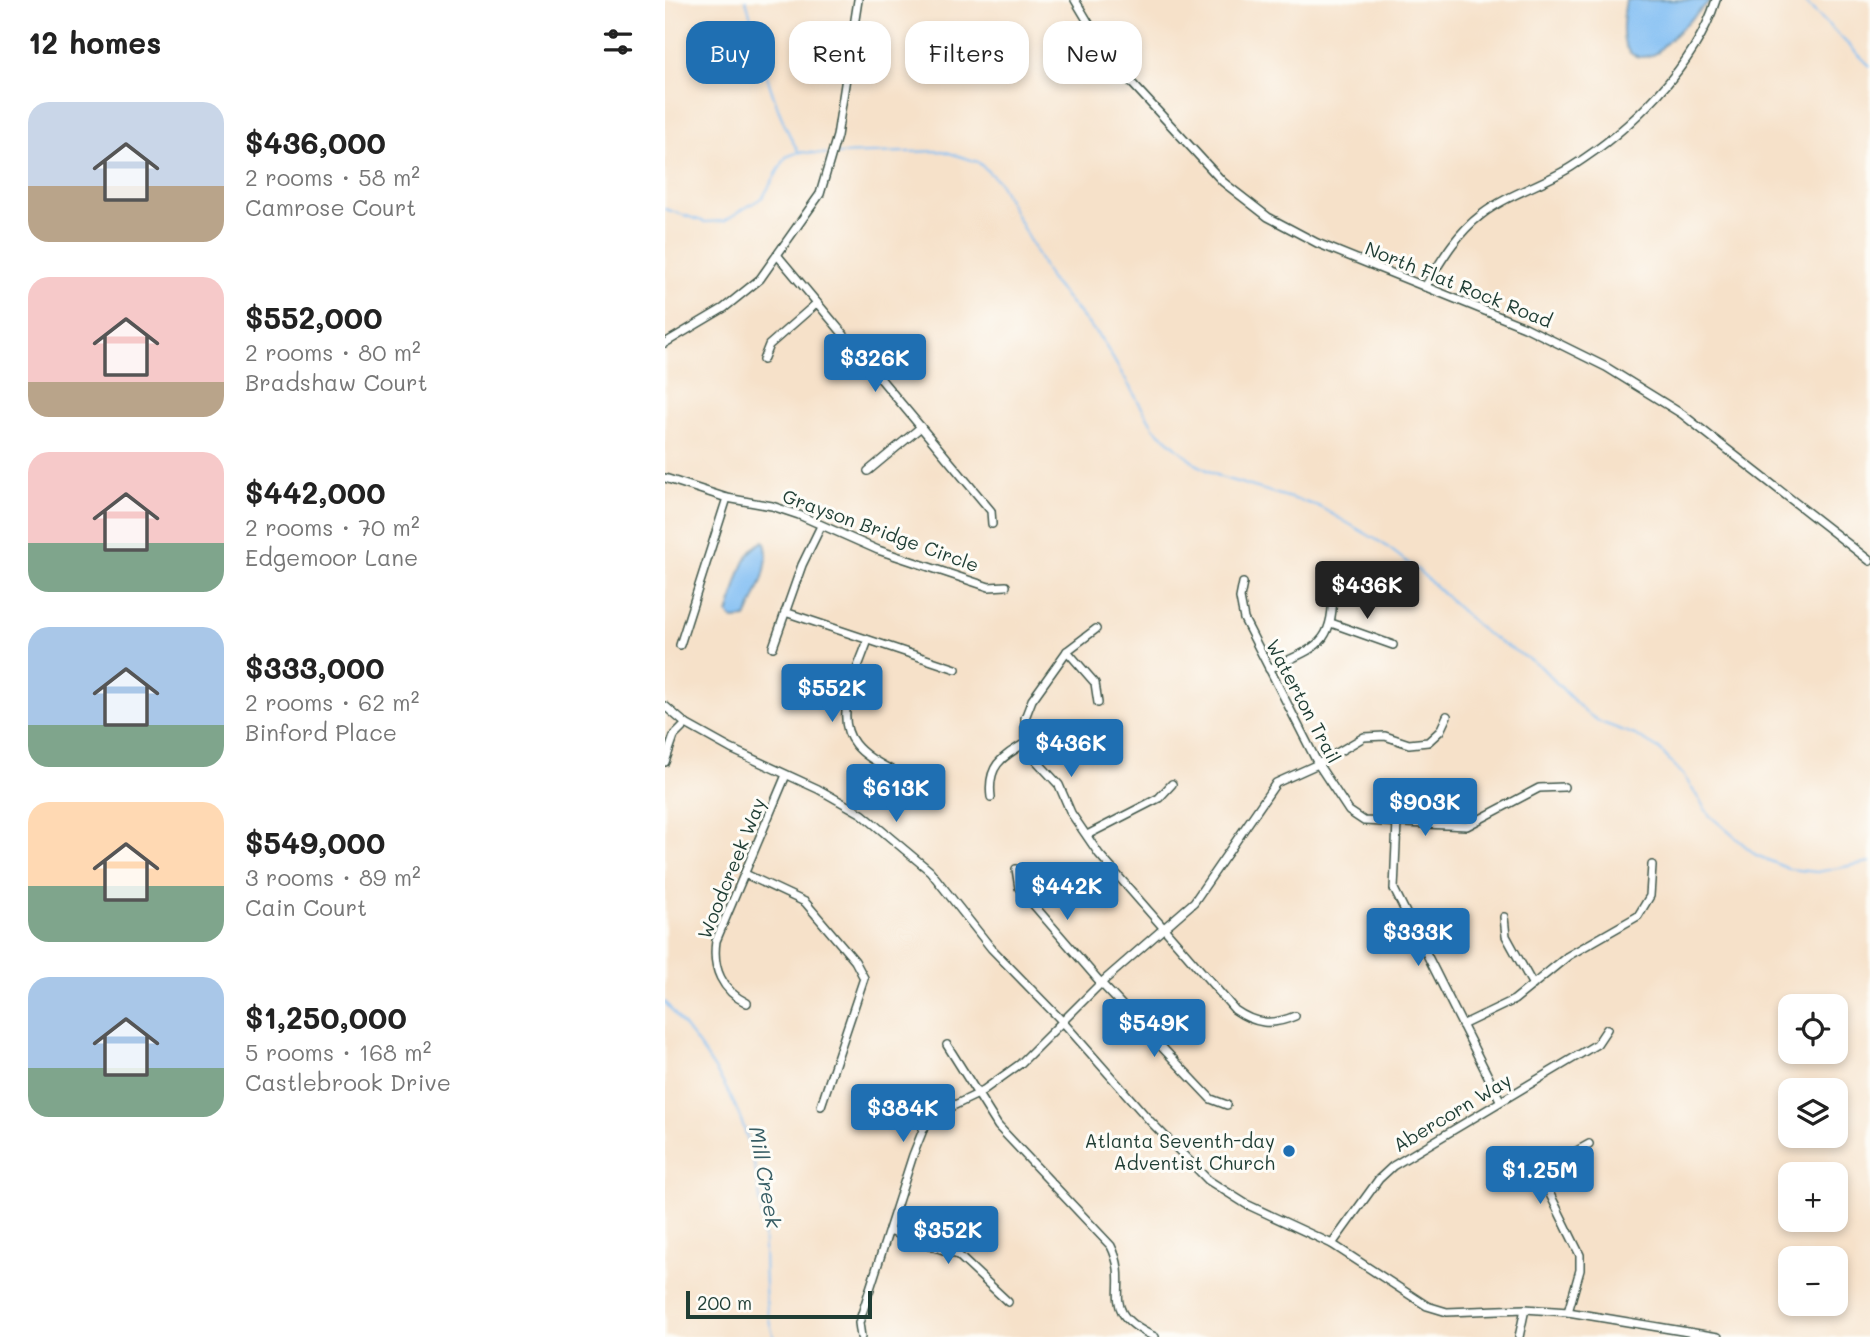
<!DOCTYPE html>
<html lang="en">
<head>
<meta charset="utf-8">
<style>
  body { margin:0; font-family:Mali,sans-serif; background:#f2f2f2; color:#222; height:100vh; display:flex; flex-direction:column; font-size:26px; white-space:nowrap }
  * { box-sizing:border-box; margin:0 }
  p { font-size:23px; color:#767676 }
  .icon { flex:none; width:38px; height:38px; fill:none; stroke:currentColor; stroke-width:2; stroke-linecap:round; stroke-linejoin:round }
  .map { position:relative; flex:1; overflow:hidden }
  .side { display:flex; flex-direction:column; background:#fff; width:665px }
  .side>* { flex:none }
  .guide { position:absolute; left:21px; top:21px; width:665px; height:63px; display:flex; gap:14px }
  .tools { position:absolute; left:1113px; top:994px; display:grid; gap:14px }
  .tools a { display:grid; place-items:center; width:70px; height:70px; border-radius:14px; background:#fff; box-shadow:0 4px 10px #0003; font-size:35px }
  .scale { position:absolute; left:21px; bottom:18px; width:186px; box-sizing:border-box; padding-left:7px; border:4px solid #1f3d34; border-top:0; font-size:19px; line-height:24px; white-space:nowrap; color:#1f3d34; -webkit-text-stroke:5px #fdfcf7; paint-order:stroke }
  .price { position:absolute; translate:-50% -60px; padding:0 16px; border-radius:7px; background:#1f6fb2; color:#fff; font-size:23px; line-height:46px; filter:drop-shadow(0 2px 4px #0008) }
  .price::after { content:''; position:absolute; left:50%; top:42px; width:21px; height:16px; margin-left:-10px; background:inherit; clip-path:polygon(0 0,100% 0,50% 100%) }
  .price.on { background:#222; color:#fff }
  ul { padding:0; list-style:none }
  li { display:flex; align-items:center; gap:21px; height:175px; padding:0 28px }
  li span { display:grid; place-items:center; flex:none; width:196px; height:140px; border-radius:21px; color:#555 }
  li>.icon { margin-inline-start:auto }
  span .icon { width:84px; height:84px; fill:#fffc; stroke-width:1 }
  li b { font-size:30px }
  h2 { display:flex; justify-content:space-between; align-items:center; height:84px; padding:0 28px; font-size:30px }
  .tag { padding:0 24px; border-radius:21px; background:#fff; box-shadow:0 4px 10px #0003; font-size:24px; line-height:63px }
  .tag.on { background:#1f6fb2; color:#fff }
  main { display:flex; flex:1; min-height:0 }
  .map>svg:first-child { display:block }
  .water { fill:#80bdf3; stroke:#507d94; stroke-width:2 }
  .lines { fill:none; stroke-linecap:round; stroke-linejoin:round }
  .stream { stroke:#80bdf3; stroke-width:2 }
  .minor-casing { stroke:#3f564a; stroke-width:10 }
  .minor { stroke:#fff; stroke-width:7 }
  .poi-dot { fill:#1f6fb2; stroke:#fdfcf7; stroke-width:2.5 }
  .labels { text-anchor:middle; dominant-baseline:central; stroke-width:6; stroke-linejoin:round; paint-order:stroke }
  .street-label { font-size:19px; fill:#1f3d34; stroke:#fdfcf7 }
  .poi-label { font-size:19px; fill:#1f3d34; stroke:#fdfcf7; text-anchor:end }
  .water-label { font-size:21px; font-style:italic; fill:#375d64; stroke:#fdfcf7 }
</style>
</head>
<body>
<main>
<section class="side">
<h2>12 homes<svg class="icon" aria-label="filters" viewBox="0 0 24 24"><path d="M4 7h16M4 17h16"/><circle cx="9" cy="7" r="2"/><circle cx="15" cy="17" r="2"/></svg></h2>
<ul>
<li><span style="background:linear-gradient(#c9d6e8 60%,#b9a48a 0)"><svg class="icon" aria-label="home" viewBox="0 0 24 24"><path d="M3 11l9-7 9 7M6 9v11h12V9"/></svg></span><div><b>$436,000</b><p>2 rooms · 58 m²</p><p>Camrose Court</p></div></li>
<li><span style="background:linear-gradient(#f6c9c9 75%,#b9a48a 0)"><svg class="icon" aria-label="home" viewBox="0 0 24 24"><path d="M3 11l9-7 9 7M6 9v11h12V9"/></svg></span><div><b>$552,000</b><p>2 rooms · 80 m²</p><p>Bradshaw Court</p></div></li>
<li><span style="background:linear-gradient(#f6c9c9 65%,#7fa58c 0)"><svg class="icon" aria-label="home" viewBox="0 0 24 24"><path d="M3 11l9-7 9 7M6 9v11h12V9"/></svg></span><div><b>$442,000</b><p>2 rooms · 70 m²</p><p>Edgemoor Lane</p></div></li>
<li><span style="background:linear-gradient(#a9c7e8 70%,#7fa58c 0)"><svg class="icon" aria-label="home" viewBox="0 0 24 24"><path d="M3 11l9-7 9 7M6 9v11h12V9"/></svg></span><div><b>$333,000</b><p>2 rooms · 62 m²</p><p>Binford Place</p></div></li>
<li><span style="background:linear-gradient(#ffd9b3 60%,#7fa58c 0)"><svg class="icon" aria-label="home" viewBox="0 0 24 24"><path d="M3 11l9-7 9 7M6 9v11h12V9"/></svg></span><div><b>$549,000</b><p>3 rooms · 89 m²</p><p>Cain Court</p></div></li>
<li><span style="background:linear-gradient(#a9c7e8 65%,#7fa58c 0)"><svg class="icon" aria-label="home" viewBox="0 0 24 24"><path d="M3 11l9-7 9 7M6 9v11h12V9"/></svg></span><div><b>$1,250,000</b><p>5 rooms · 168 m²</p><p>Castlebrook Drive</p></div></li>
</ul>
</section>
<div class="map">
<svg width="1205" height="1337" viewBox="0 0 1205 1337">
  <rect width="100%" height="100%" fill="#fdfcf7"/>
  <filter id="ink" filterUnits="userSpaceOnUse"><feTurbulence type="fractalNoise" baseFrequency=".0143" numOctaves="2"/><feDisplacementMap in="SourceGraphic" scale="14" xChannelSelector="R" yChannelSelector="G"/><feConvolveMatrix kernelMatrix="1 2 1 2 8 2 1 2 1" color-interpolation-filters="sRGB"/></filter>
  <filter id="wash" filterUnits="userSpaceOnUse"><feTurbulence type="fractalNoise" baseFrequency=".00686" numOctaves="4" result="noise"/><feDisplacementMap in="SourceGraphic" scale="28" xChannelSelector="R" yChannelSelector="G"/><feGaussianBlur stdDeviation="1.57" result="paint"/><feColorMatrix in="noise" values="0 0 0 0 0 0 0 0 0 0 0 0 0 0 0 0 0 1.4 0 .05"/><feComposite in="paint" operator="in"/></filter>
  <g filter="url(#wash)">
    <rect width="100%" height="100%" fill="#f6e1c9"/>
    <g class="water">
      <path d="M961,0h85l-56,54c-40,15 -33,-32 -29,-54z"/>
      <path d="M99,541c10,21 -9,57 -18,77l-13,1 -5,-5c9,-24 11,-61 36,-73z"/>
    </g>
    <g class="lines">
      <g class="stream">
        <path d="M81,0c15,51 25,105 52,151"/>
        <polyline points="1138,0 1205,66"/>
        <polyline points="168,154 278,151 313,162 333,181 385,279 437,340 489,428 531,464 555,477 653,506 717,543 754,571 819,632 875,666 920,712 935,722 970,735 994,749 1019,776 1044,815 1091,855 1124,869 1152,872 1205,862"/>
        <polyline points="0,209 40,222 59,221 98,197 121,157 134,152 163,154"/>
        <path d="M0,1002c64,79 89,121 98,224 3,39 -2,74 11,111"/>
      </g>
    </g>
  </g>
  <g filter="url(#ink)">
    <g class="lines">
      <g class="minor-casing">
        <g id="minor">
          <polyline points="410,0 441,52 465,81 558,182 603,217 652,243 860,327 941,367 1017,414 1205,561"/>
          <polyline points="113,256 326,511 327,524"/>
          <path d="M760,287c16,-26 31,-53 56,-72 27,-21 61,-30 90,-48 59,-37 124,-100 145,-167"/>
          <polyline points="0,343 59,308 95,279 155,194 172,136 193,0"/>
          <polyline points="98,360 104,345 152,303"/>
          <polyline points="203,471 256,427"/>
          <polyline points="0,478 62,498 107,506 134,515 213,550 324,587 341,586"/>
          <polyline points="578,583 575,598 579,619 653,764 684,811 699,821 802,826 874,788 899,787"/>
          <polyline points="120,612 291,669"/>
          <polyline points="666,623 728,645"/>
          <path d="M431,629l-29,22 -35,49 -7,18v21l8,18 26,28 12,28 28,41 136,156c20,14 37,16 60,6"/>
          <path d="M203,640c-10,30 -36,76 -13,104 11,14 30,22 45,31"/>
          <polyline points="15,645 62,498"/>
          <polyline points="108,647 137,565 156,526"/>
          <polyline points="402,651 430,683 433,703"/>
          <path d="M604,669c51,-24 64,-23 64,-83"/>
          <polyline points="0,706 21,724 66,749 153,789 197,814 265,871 326,948 397,1021 485,1121 543,1180 581,1204 667,1244 762,1306 782,1312 860,1309 903,1312 1053,1337"/>
          <polyline points="0,762 9,736 21,724"/>
          <path d="M326,797c-4,-32 11,-40 36,-55"/>
          <polyline points="732,822 729,889 835,1100"/>
          <polyline points="422,835 494,798 507,784"/>
          <polyline points="351,869 354,888 436,983 546,1099 562,1105"/>
          <polyline points="80,874 140,902 190,961 199,978 156,1106"/>
          <polyline points="839,917 841,936 868,985"/>
          <path d="M82,1003c-25,-12 -35,-35 -31,-62l70,-166"/>
          <polyline points="797,1025 849,1000 903,956 973,916 985,896 987,865"/>
          <path d="M282,1045l51,81 113,120c22,44 -17,63 44,91"/>
          <polyline points="224,1231 293,1255 343,1302"/>
          <polyline points="667,1244 714,1179 728,1166 932,1044 942,1029"/>
          <polyline points="903,1312 915,1270 915,1255 874,1172 924,1144"/>
          <polyline points="196,1337 194,1323 248,1155 258,1130 271,1114 313,1094 355,1064 436,983 529,902 611,783 653,764 699,737 720,736 744,744 763,742 775,731 782,716"/>
          <polyline points="854,1337 860,1309"/>
        </g>
      </g>
      <use href="#minor" class="minor"/>
    </g>
  </g>
  <circle class="poi-dot" cx="624" cy="1151" r="7"/>
  <g class="labels">
    <g class="street-label">
      <text transform="translate(794 284) rotate(22)">North Flat Rock Road</text>
      <text transform="translate(216 530) rotate(20)">Grayson Bridge Circle</text>
      <text transform="translate(639 701) rotate(62)">Waterton Trail</text>
      <text transform="translate(66 868) rotate(-68)">Woodcreek Way</text>
      <text transform="translate(787 1112) rotate(-31)">Abercorn Way</text>
    </g>
    <g class="poi-label">
      <text x="610" y="1140">Atlanta Seventh-day<tspan x="610" dy="22">Adventist Church</tspan></text>
    </g>
    <g class="water-label">
      <text transform="translate(101 1177) rotate(80)">Mill Creek</text>
    </g>
  </g>
</svg>
<div class="tools">
<a><svg class="icon" aria-label="locate" viewBox="0 0 24 24"><circle cx="12" cy="12" r="6"/><path d="M12 2v4M12 18v4M2 12h4M18 12h4"/></svg></a>
<a><svg class="icon" aria-label="layers" viewBox="0 0 24 24"><path d="M12 4l9 5-9 5-9-5zM3 14l9 5 9-5"/></svg></a>
<a>+</a>
<a>−</a>
</div>
<div class="scale">200 m</div>
<b class="price" style="left:210px;top:394px">$326K</b>
<b class="price on" style="left:702px;top:621px">$436K</b>
<b class="price" style="left:167px;top:724px">$552K</b>
<b class="price" style="left:406px;top:779px">$436K</b>
<b class="price" style="left:231px;top:824px">$613K</b>
<b class="price" style="left:760px;top:838px">$903K</b>
<b class="price" style="left:402px;top:922px">$442K</b>
<b class="price" style="left:753px;top:968px">$333K</b>
<b class="price" style="left:489px;top:1059px">$549K</b>
<b class="price" style="left:238px;top:1144px">$384K</b>
<b class="price" style="left:875px;top:1206px">$1.25M</b>
<b class="price" style="left:283px;top:1266px">$352K</b>
<div class="guide">
<a class="tag on">Buy</a>
<a class="tag">Rent</a>
<a class="tag">Filters</a>
<a class="tag">New</a>
</div>
</div>
</main>
</body>
</html>
